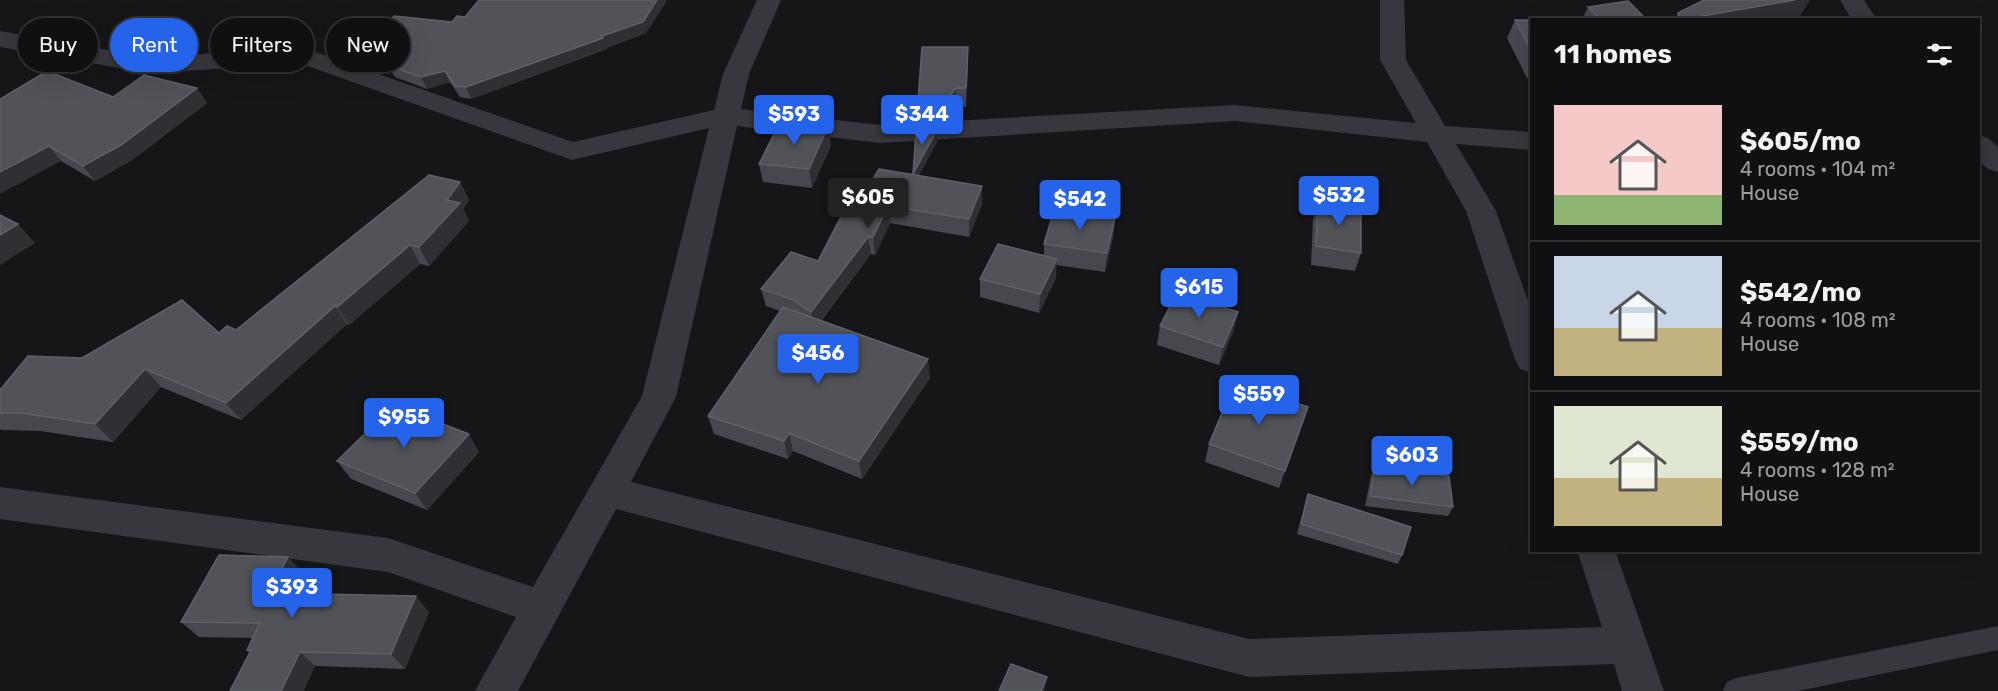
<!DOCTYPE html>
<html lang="en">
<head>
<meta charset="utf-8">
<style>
  body { margin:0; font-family:Rubik,sans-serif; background:#19191b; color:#f1f3f6; height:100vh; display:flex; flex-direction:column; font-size:22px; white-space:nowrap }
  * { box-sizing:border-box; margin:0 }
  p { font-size:20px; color:#9c9d9f }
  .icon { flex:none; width:33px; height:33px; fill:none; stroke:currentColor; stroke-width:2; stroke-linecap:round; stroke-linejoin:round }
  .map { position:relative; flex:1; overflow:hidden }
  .sheet { position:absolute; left:1530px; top:18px; width:450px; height:534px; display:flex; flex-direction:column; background:#101012; border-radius:0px; box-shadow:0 6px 24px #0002,0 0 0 2px #303032 }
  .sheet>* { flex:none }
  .hud { position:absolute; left:18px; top:18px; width:570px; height:54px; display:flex; gap:12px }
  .price { position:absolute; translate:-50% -51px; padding:0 14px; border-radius:6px; background:#2563eb; color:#fff; font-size:20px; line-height:39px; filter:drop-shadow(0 2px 3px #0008) }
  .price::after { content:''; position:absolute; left:50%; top:36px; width:18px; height:14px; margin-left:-9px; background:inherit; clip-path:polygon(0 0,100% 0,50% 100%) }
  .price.current { background:#222; color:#fff }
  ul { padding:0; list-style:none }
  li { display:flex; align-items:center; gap:18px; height:150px; padding:0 24px }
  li+li { border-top:2px solid #303032 }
  li span { display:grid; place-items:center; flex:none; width:168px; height:120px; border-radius:0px; color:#555 }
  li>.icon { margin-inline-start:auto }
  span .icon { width:72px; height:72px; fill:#fffc; stroke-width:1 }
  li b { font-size:26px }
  h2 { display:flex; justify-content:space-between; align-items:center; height:72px; padding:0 24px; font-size:26px }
  .tag { padding:0 21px; border-radius:27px; background:#101012; box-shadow:0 6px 24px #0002,0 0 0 2px #303032; font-size:21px; line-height:54px }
  .tag.current { background:#2563eb; color:#fff }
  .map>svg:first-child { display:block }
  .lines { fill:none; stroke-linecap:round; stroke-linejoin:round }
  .service { fill:#37373d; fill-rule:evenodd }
  .minor { fill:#37373d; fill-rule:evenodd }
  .wall { fill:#47484d }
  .shaded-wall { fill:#2f3033 }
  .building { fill:#525359; stroke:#5f6168; stroke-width:1.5 }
</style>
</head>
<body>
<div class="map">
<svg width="1998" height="691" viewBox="0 0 1998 691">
  <rect width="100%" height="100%" fill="#161618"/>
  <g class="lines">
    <polygon class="service" points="1998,626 1998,650 1798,691 1723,691 1727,682 1736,678"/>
    <g class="minor">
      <polygon points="757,0 781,0 749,74 741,109 880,125 1235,105 1416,123 1380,60 1380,0 1404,0 1406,60 1445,126 1532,132 1532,150 1456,144 1496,211 1532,312 1532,373 1520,369 1515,360 1466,211 1427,142 1235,121 880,143 737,126 676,397 631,482 1249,639 1602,627 1577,550 1615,550 1664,691 1622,691 1614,664 1249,677 616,509 518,691 475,691 516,617 388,572 0,519 0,487 388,538 533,587 642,396 709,128 572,160 302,64 148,73 0,47 0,31 148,57 304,48 573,142 714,110 723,74"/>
      <polygon points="1840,0 1864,0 1877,20 1852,20"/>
      <polygon points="1978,135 1988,138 1998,147 1998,172 1988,169 1978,160"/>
    </g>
  </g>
  <g class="wall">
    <polygon points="479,0 666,0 666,2 646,33 606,48 607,49 471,99 460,97 450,82 427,89 395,77 378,50 372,39 452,22 465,17"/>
    <polygon points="1588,7 1647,20 1582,20"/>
    <polygon points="1678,13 1800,16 1778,20 1675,20"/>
    <polygon points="1515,20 1532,20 1532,78 1527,78 1507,38"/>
    <polygon points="968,66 966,107 956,107 949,119 919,121 918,102"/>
    <polygon points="113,97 207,103 132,160 95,181 61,161 0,99"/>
    <polygon points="937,142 918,176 982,186 982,204 969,237 890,223 875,255 871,254 821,321 930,378 862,479 793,451 788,459 714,434 708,416 780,311 766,306 761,289 818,261 872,181 913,175"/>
    <polygon points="831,145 812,188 763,182 759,164"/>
    <polygon points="460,182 469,200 463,209 469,221 429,266 420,264 349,325 347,324 241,420 161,387 113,442 40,431 2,430 0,429 0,390 82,358 236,330"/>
    <polygon points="1318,201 1361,253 1355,271 1311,265 1313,220"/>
    <polygon points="1115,218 1113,237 1105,272 1056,265 1056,278 1039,313 980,297 980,279 1044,256 1044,244"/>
    <polygon points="1160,326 1234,330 1219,365 1157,345"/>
    <polygon points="1308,407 1279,488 1205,462 1209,444"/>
    <polygon points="479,452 427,510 351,479 337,461"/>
    <polygon points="1375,466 1453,507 1448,516 1365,506 1371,476"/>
    <polygon points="1308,494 1402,555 1398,564 1297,534 1305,504"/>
    <polygon points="303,573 292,593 429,612 405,669 315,666 250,653 247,650 253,638 199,637 181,622"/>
  </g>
  <g class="shaded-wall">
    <polygon points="657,0 666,0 666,2 646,33 606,48 607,49 471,99 466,87 602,36"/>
    <polygon points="1795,0 1810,0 1800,16 1778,20 1684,20"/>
    <polygon points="968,47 968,66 966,107 966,88"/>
    <polygon points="445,71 450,82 427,89 421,77"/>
    <polygon points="197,88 207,103 132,160 95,181 83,166"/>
    <polygon points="955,88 956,107 949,119 948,100"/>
    <polygon points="828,127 831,145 812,188 809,169"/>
    <polygon points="936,132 937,142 914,185 913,174"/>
    <polygon points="49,146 61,161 0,194 0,172"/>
    <polygon points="460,182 469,200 463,209 469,221 429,266 419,247 447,200"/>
    <polygon points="982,186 982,204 969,237 969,219"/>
    <polygon points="888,206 890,223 875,255 873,237"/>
    <polygon points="1115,218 1113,237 1105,272 1107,253"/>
    <polygon points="18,224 35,243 0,265 0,235"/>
    <polygon points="868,237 871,254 814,329 811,312"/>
    <polygon points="410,245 420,264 349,325 337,307"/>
    <polygon points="1057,259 1056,278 1039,313 1040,294"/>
    <polygon points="335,306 347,324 241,420 226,403"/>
    <polygon points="1238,312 1234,330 1219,365 1223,347"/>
    <polygon points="928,359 930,378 862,479 859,461"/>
    <polygon points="145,369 161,387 113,442 95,424"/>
    <polygon points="789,433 793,451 788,459 784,441"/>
    <polygon points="469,434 479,452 427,510 415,493"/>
    <polygon points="288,557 303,573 285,608 269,593"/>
    <polygon points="416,596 429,612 405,669 391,654"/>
    <polygon points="300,652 315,666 304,691 281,691"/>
    <polygon points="1047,677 1046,685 1044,691 1041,691"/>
  </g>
  <g class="building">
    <polygon points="479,0 657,0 643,22 602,36 603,38 466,87 455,86 445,71 421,77 389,66 372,39 394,16 452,22 457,16 465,17"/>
    <polygon points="1704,0 1795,0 1680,20 1678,13"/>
    <polygon points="1628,1 1647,20 1601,20 1588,7"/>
    <polygon points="1515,20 1532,20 1532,52"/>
    <polygon points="922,47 968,47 966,88 955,88 948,100 918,102"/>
    <polygon points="47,71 113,97 144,75 197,88 121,145 83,166 49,146 0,172 0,99"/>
    <polygon points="780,122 828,127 809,169 759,164"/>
    <polygon points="936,132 913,174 916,133"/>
    <polygon points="879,169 982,186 969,219 888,206 873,237 868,237 811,312 796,302 797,301 761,289 791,252 818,261 860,180 872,181"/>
    <polygon points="429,175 460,182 447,200 460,203 419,247 410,245 337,307 335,306 226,403 145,369 95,424 21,413 0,413 0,390 28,356 82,358 182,300 219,333 227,326 236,330"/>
    <polygon points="1318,201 1361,207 1361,253 1316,246"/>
    <polygon points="1054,210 1115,218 1107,253 1044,244"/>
    <polygon points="0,215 18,224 0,235"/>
    <polygon points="998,244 1057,259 1040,294 980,279"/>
    <polygon points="1177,292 1238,312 1223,347 1160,326"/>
    <polygon points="783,307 928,359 859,461 789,433 784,441 708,416"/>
    <polygon points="1235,382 1308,407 1285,471 1209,444"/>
    <polygon points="394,405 469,434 415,493 337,461"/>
    <polygon points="1375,466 1449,476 1453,507 1370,496"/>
    <polygon points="1308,494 1411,527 1402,555 1301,524"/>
    <polygon points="219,555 288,557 269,593 416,596 391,654 300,652 281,691 230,691 251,650 247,650 260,623 181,622"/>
    <polygon points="1011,664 1047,677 1041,691 999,691"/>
  </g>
</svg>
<b class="price" style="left:794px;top:146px">$593</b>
<b class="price" style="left:922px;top:146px">$344</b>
<b class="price" style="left:1339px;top:227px">$532</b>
<b class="price current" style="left:868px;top:229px">$605</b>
<b class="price" style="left:1080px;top:231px">$542</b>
<b class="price" style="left:1199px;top:319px">$615</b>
<b class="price" style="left:818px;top:385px">$456</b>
<b class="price" style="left:1259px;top:426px">$559</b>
<b class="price" style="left:404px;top:449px">$955</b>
<b class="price" style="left:1412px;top:487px">$603</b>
<b class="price" style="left:292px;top:619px">$393</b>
<div class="hud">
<a class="tag">Buy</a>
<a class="tag current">Rent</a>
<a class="tag">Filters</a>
<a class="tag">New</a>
</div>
<section class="sheet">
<h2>11 homes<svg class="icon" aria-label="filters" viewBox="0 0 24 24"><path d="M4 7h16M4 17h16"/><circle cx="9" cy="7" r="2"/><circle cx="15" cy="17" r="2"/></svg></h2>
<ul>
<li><span style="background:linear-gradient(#f6c9c9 75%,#8fb573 0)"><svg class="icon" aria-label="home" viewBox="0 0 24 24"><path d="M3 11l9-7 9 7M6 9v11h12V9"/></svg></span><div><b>$605/mo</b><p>4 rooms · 104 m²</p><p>House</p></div></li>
<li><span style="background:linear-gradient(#c9d6e8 60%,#c2b280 0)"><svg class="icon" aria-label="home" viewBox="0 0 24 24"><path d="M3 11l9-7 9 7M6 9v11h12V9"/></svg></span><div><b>$542/mo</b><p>4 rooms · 108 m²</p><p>House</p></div></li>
<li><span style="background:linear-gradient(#dfe7d0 60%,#c2b280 0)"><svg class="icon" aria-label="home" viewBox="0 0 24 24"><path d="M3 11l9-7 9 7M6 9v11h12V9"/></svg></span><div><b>$559/mo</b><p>4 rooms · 128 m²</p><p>House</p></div></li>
</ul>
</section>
</div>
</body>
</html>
